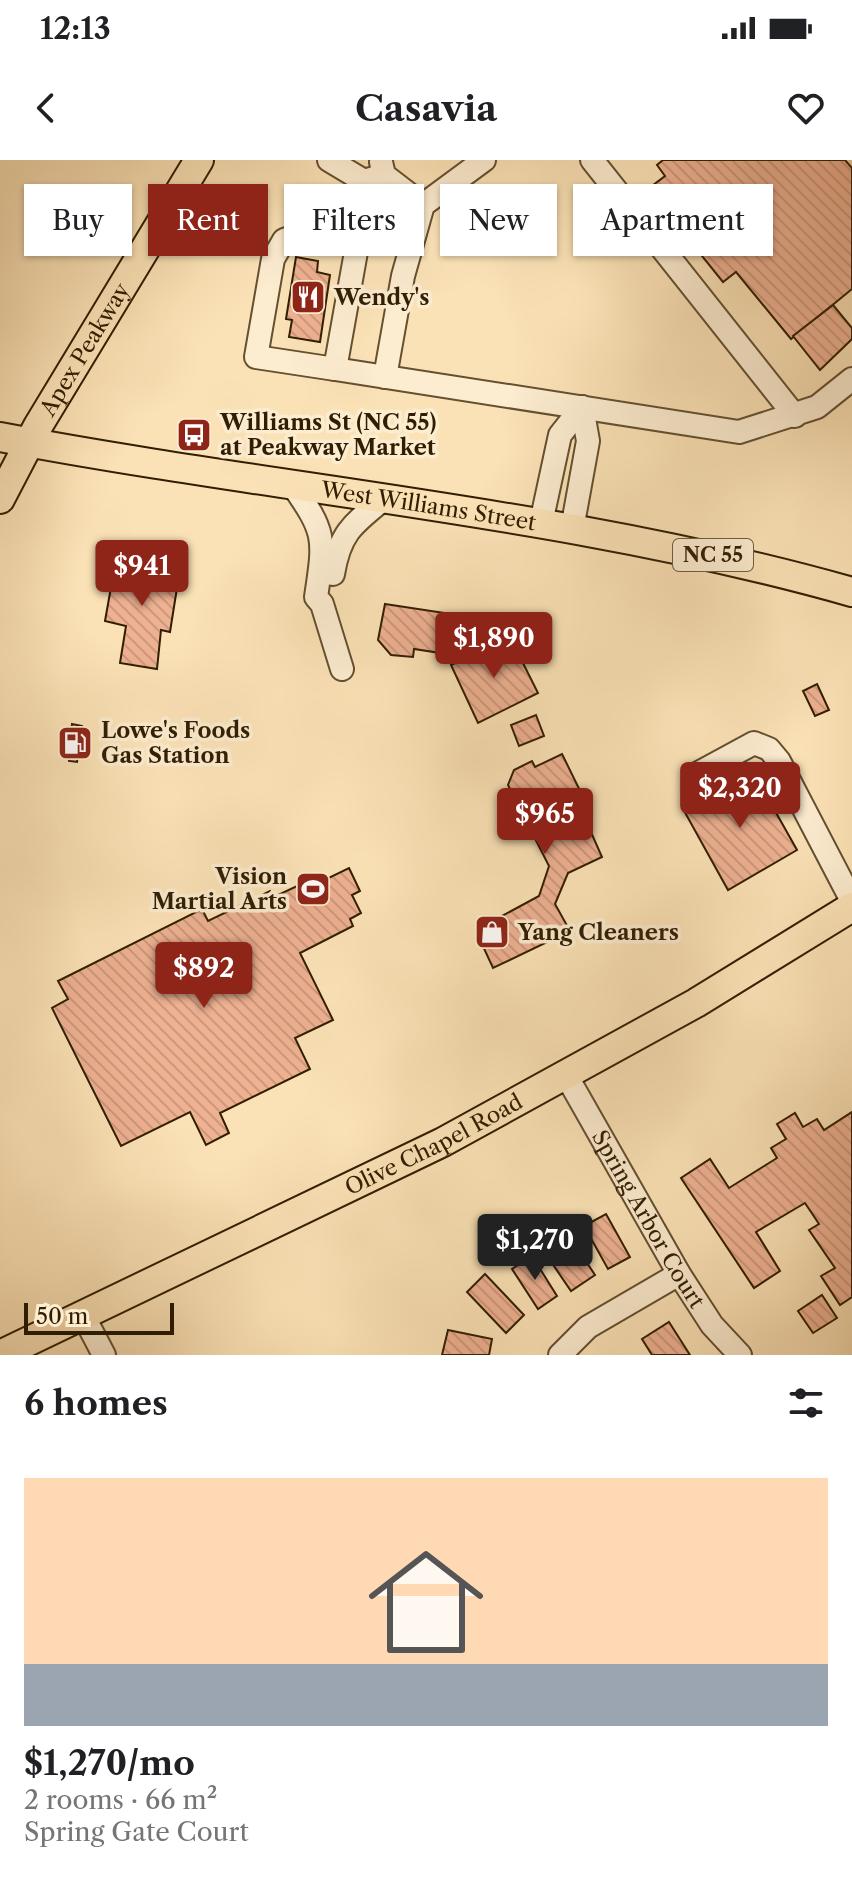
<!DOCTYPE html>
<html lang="en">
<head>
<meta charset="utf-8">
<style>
  body { margin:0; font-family:"Libre Caslon Text",serif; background:#f2f2f2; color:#202124; height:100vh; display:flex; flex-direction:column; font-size:30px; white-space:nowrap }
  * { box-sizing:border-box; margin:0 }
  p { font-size:26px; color:#757577 }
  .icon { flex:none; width:44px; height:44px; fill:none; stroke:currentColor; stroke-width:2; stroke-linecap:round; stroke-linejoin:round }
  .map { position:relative; height:1195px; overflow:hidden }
  .drawer { display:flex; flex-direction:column; background:#fff; flex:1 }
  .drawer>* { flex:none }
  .guide { position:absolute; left:24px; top:24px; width:804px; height:72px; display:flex; gap:16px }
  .scale { position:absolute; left:24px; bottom:20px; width:150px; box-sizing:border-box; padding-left:8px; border:4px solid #311e02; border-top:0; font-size:22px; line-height:28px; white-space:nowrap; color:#311e02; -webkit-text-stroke:6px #fcecd0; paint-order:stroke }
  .price { position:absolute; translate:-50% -68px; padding:0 18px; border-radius:8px; background:#8f2418; color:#fff; font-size:26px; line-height:52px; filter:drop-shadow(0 2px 4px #0008) }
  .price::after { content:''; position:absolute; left:50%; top:48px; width:24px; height:18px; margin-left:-12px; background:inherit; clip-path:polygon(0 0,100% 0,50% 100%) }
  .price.active { background:#222; color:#fff }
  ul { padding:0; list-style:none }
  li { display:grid; align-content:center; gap:16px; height:424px; padding:0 24px }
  li span { display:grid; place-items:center; height:248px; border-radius:0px; color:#555 }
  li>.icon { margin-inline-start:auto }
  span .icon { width:144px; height:144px; fill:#fffc; stroke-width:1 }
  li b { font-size:34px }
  h2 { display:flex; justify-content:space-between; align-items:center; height:96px; padding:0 24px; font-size:34px }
  .chip { padding:0 28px; border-radius:0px; background:#fff; box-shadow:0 2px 6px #0004; font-size:28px; line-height:72px }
  .chip.active { background:#8f2418; color:#fff }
  .status { display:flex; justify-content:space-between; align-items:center; height:56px; padding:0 40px; background:#fff; direction:ltr }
  .status svg { height:22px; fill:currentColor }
  header { display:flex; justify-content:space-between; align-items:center; height:104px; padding:0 24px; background:#fff; font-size:36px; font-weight:800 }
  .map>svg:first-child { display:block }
  .building { fill:url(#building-back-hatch); stroke:#311e02; stroke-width:2 }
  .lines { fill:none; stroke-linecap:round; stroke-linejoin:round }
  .minor-casing { stroke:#644f2f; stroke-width:26 }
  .major-casing { stroke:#311e02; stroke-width:32 }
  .minor { stroke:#fcecd0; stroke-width:22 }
  .major { stroke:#fbe2b6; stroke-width:28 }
  .labels { text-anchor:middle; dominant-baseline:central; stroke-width:7; stroke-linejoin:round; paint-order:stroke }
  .shield { fill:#fcecd0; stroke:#6e5c40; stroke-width:2 }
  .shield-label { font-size:20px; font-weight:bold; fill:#311e02 }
  .poi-label { font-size:22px; font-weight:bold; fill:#311e02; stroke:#fcecd0; text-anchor:start }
  .street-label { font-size:22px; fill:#311e02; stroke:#fcecd0 }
</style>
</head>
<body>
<div class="status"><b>12:13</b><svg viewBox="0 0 49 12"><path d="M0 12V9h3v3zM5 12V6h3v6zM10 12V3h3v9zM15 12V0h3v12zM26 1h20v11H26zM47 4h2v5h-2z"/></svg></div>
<header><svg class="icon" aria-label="back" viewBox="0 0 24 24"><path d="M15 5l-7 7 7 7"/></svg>Casavia<svg class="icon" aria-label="heart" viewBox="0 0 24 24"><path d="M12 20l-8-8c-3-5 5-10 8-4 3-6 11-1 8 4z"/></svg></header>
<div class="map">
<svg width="852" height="1195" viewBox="0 0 852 1195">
  <defs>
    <pattern id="building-back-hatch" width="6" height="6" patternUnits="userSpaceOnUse" patternTransform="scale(2)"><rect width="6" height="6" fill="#eeb192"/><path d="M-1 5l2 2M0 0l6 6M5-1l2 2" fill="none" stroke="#cd987c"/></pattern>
  </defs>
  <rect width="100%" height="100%" fill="#fbe2b6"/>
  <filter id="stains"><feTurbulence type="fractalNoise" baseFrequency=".0025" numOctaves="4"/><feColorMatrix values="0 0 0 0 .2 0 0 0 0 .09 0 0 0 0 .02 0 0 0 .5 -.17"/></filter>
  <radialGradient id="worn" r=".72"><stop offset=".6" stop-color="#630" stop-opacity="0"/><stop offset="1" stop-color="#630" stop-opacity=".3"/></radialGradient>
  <g class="building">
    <polygon points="663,0 845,0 852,8 852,129 791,179 736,112 723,122 648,29 665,16 657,5"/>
    <polygon points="296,97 318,101 317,112 330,115 320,182 289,177 292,160 286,159"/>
    <polygon points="833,145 852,168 852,179 820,210 793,176"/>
    <polygon points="116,399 180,409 170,472 161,470 157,509 120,503 126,466 105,461"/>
    <polygon points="385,444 458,455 453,495 414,489 413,497 391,495 378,480"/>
    <polygon points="502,480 513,483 538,533 478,563 451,505"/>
    <polygon points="817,524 829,550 815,556 803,531"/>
    <polygon points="536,555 544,576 519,586 511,565"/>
    <polygon points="72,564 82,566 77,602 69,601"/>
    <polygon points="562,594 592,655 586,661 602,697 568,713 555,744 570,771 493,808 481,782 489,763 539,736 549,706 508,625 514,610 532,601 535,607"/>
    <polygon points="752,610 797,690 728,730 683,649"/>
    <polygon points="349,708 360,731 352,735 361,753 350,759 353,766 300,793 333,860 295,878 310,909 220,953 229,973 206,985 190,952 121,986 52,848 68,839 58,821 202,749 208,761 270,731 274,737 297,726 300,732"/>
    <polygon points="852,952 852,1137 840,1145 821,1116 835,1108 809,1070 819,1064 805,1043 756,1072 780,1111 754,1128 681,1018 710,999 729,1028 777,998 771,988 786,979 777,964 795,953 803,967 817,959 824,970"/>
    <polygon points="606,1054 630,1097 608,1109 584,1066"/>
    <polygon points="570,1077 595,1115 571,1131 545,1093"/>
    <polygon points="532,1096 557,1136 538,1149 512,1109"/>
    <polygon points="485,1114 524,1155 506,1173 467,1132"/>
    <polygon points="822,1135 837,1158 813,1173 798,1151"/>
    <polygon points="669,1162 690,1195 652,1195 642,1179"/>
    <polygon points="448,1170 492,1179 489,1195 442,1195"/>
  </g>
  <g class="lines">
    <g class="minor-casing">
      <g id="minor">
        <polyline points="329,0 364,21 384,15"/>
        <polyline points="592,0 795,256"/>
        <polyline points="381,2 384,15 423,45"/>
        <polyline points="355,54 361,64 335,209 256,197 273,99 284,80 355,54 384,15"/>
        <polyline points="335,209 739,272 817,247 852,219"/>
        <polyline points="385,217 403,116 423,45 484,0"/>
        <path d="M291,323c35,50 34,54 25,114l6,7 20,65"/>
        <polyline points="541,363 560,275 582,247"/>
        <polyline points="572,369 588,281 582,247"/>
        <path d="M333,414c7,-42 20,-50 52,-76"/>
        <polyline points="695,615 754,583 769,589 779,601 852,741"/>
        <path id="s1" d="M566,915l113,199 33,51 28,30"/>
        <polyline points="83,1155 104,1195"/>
        <polyline points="560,1195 588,1167 679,1114"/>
      </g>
    </g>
    <g class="major-casing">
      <g id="major">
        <path id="s2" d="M0,277c284,54 574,76 852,155"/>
        <path id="s3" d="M0,339l38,-73 161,-266"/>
        <path id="s4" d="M0,1195l443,-213 253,-139 156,-96"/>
      </g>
    </g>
    <use href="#minor" class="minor"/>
    <use href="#major" class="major"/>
  </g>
  <defs>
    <g id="restaurant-square" transform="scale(1.8)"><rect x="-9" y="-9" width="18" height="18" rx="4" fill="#8f2418" stroke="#fcecd0"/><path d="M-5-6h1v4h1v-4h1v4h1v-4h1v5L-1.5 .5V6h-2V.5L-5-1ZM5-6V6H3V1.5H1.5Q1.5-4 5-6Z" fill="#fff"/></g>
    <g id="bus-square" transform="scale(1.8)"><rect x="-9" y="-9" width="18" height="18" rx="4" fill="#8f2418" stroke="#fcecd0"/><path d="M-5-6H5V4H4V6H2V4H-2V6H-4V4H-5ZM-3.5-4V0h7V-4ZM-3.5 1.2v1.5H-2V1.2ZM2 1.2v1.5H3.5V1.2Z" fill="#fff"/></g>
    <g id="fuel-square" transform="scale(1.8)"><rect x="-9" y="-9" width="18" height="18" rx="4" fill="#8f2418" stroke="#fcecd0"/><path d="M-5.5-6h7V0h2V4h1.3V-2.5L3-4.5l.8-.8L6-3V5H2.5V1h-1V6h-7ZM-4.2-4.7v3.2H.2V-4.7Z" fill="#fff"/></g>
    <g id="stadium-square" transform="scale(1.8)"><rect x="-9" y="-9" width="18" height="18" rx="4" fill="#8f2418" stroke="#fcecd0"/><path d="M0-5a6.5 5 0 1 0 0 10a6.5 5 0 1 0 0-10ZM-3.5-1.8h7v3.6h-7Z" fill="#fff"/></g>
    <g id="shop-square" transform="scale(1.8)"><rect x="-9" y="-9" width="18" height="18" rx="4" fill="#8f2418" stroke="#fcecd0"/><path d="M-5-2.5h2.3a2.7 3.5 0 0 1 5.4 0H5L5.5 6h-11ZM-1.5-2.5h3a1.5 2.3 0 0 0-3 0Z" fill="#fff"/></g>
  </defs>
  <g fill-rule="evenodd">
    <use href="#restaurant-square" x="308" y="137"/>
    <use href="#bus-square" x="194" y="275"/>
    <use href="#fuel-square" x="75" y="583"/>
    <use href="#stadium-square" x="313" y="729"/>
    <use href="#shop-square" x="492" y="772"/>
  </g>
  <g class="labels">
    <rect class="shield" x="673" y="379" width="80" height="32" rx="6"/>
    <g class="shield-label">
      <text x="713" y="395">NC 55</text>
    </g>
    <g class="poi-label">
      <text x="334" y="137">Wendy's</text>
      <text x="220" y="262">Williams St (NC 55)<tspan x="220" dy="25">at Peakway Market</tspan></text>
      <text x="101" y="570">Lowe's Foods<tspan x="101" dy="25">Gas Station</tspan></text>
      <text x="287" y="716" text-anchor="end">Vision<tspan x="287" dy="25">Martial Arts</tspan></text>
      <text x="518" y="772">Yang Cleaners</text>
    </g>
    <g class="street-label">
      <text stroke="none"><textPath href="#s3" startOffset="172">Apex Peakway</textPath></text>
      <text stroke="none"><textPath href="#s2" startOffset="434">West Williams Street</textPath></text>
      <text stroke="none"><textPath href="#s4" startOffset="482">Olive Chapel Road</textPath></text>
      <text stroke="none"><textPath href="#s1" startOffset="166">Spring Arbor Court</textPath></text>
    </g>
  </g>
  <rect width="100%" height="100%" filter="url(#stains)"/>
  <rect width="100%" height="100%" fill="url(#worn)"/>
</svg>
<div class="scale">50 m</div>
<b class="price" style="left:142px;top:448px">$941</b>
<b class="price" style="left:494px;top:520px">$1,890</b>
<b class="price" style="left:740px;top:670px">$2,320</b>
<b class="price" style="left:545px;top:696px">$965</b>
<b class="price" style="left:204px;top:850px">$892</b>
<b class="price active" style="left:535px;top:1122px">$1,270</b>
<div class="guide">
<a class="chip">Buy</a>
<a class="chip active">Rent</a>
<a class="chip">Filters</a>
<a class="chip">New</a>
<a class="chip">Apartment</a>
</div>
</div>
<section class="drawer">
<h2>6 homes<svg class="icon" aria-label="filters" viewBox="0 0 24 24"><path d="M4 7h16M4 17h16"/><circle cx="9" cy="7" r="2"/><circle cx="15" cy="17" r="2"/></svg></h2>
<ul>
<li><span style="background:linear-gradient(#ffd9b3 75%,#9aa5b1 0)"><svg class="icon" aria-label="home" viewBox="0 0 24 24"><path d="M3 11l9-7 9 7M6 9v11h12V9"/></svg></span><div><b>$1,270/mo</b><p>2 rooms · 66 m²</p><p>Spring Gate Court</p></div></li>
</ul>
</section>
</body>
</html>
